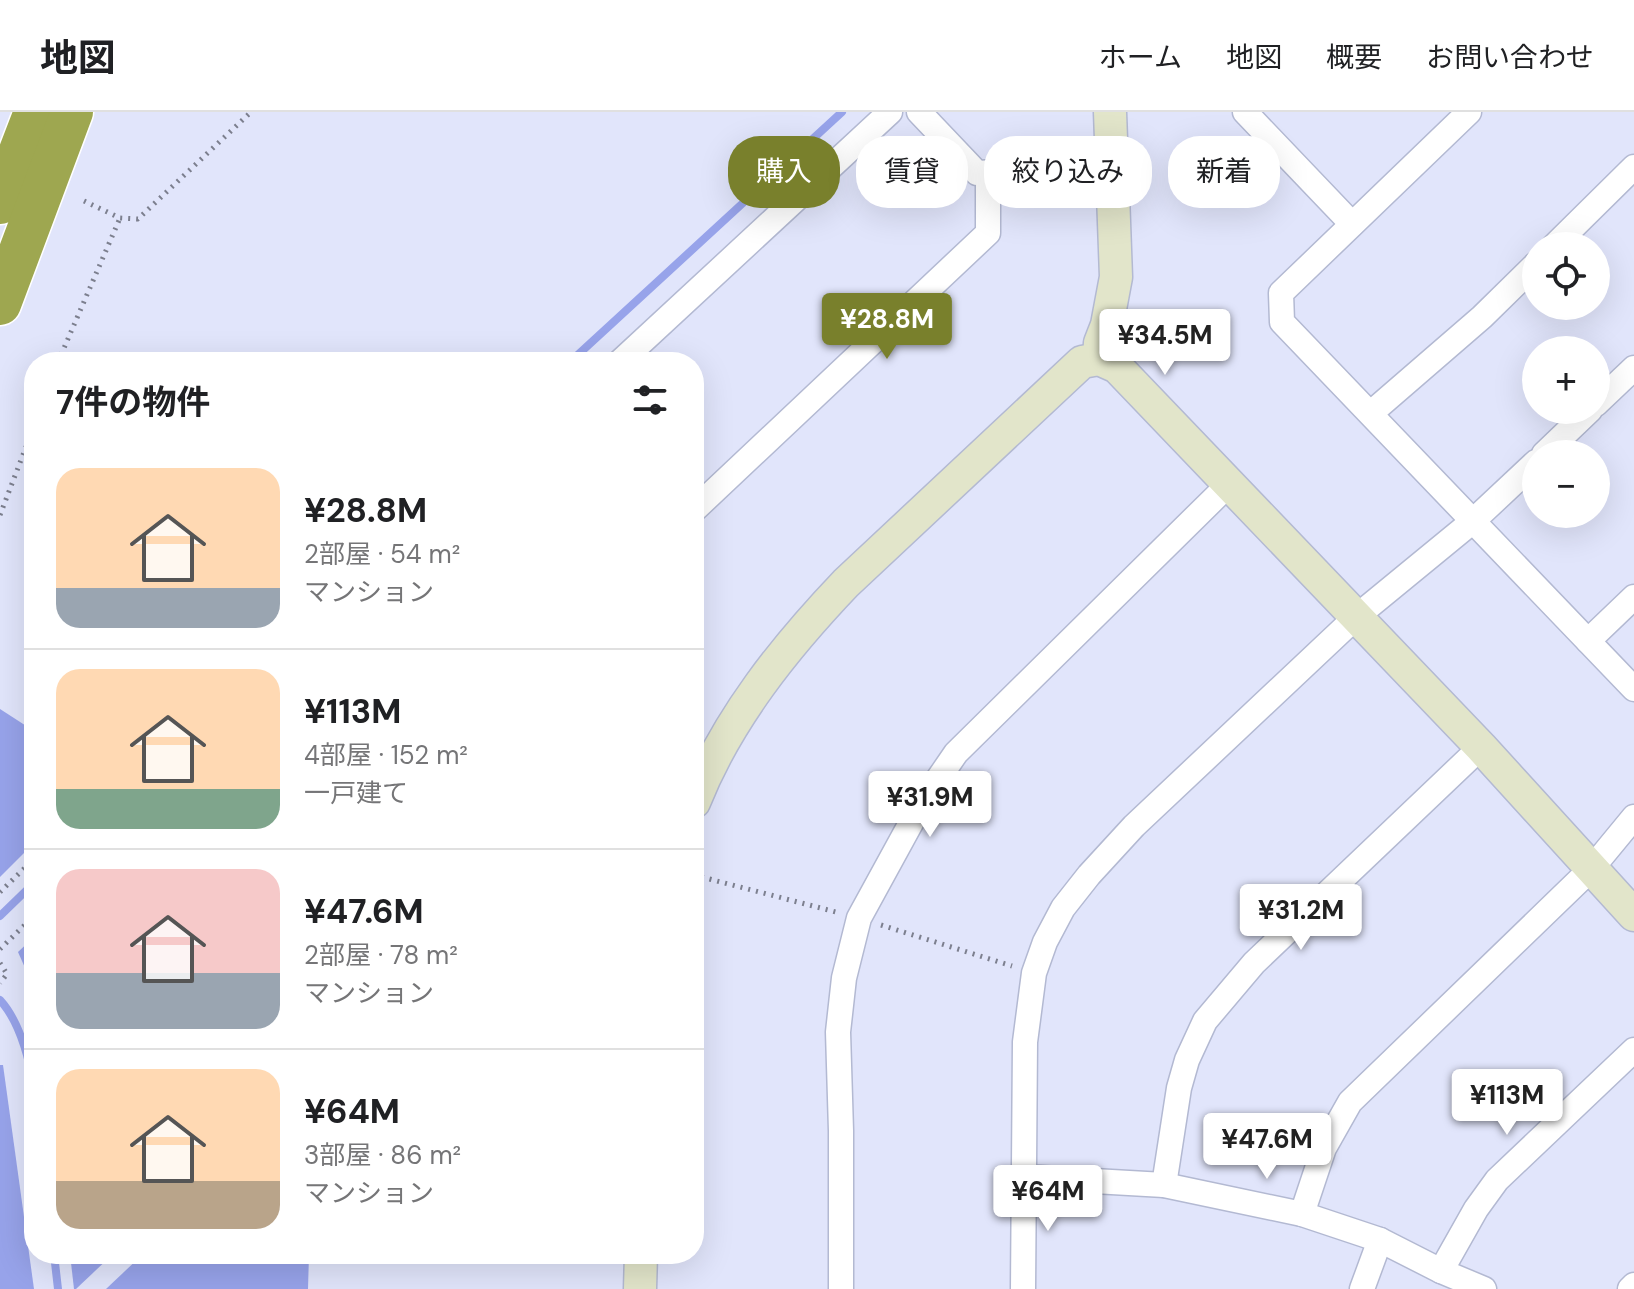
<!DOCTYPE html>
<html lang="ja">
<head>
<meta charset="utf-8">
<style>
  body { margin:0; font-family:"DM Sans","Noto Sans JP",sans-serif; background:#f6f6f6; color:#202124; height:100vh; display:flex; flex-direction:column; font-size:30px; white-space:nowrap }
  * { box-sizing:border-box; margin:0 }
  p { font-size:26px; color:#757577 }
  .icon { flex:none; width:44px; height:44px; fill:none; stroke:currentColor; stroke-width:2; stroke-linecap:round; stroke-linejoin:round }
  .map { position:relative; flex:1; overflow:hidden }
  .drawer { position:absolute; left:24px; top:240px; width:680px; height:912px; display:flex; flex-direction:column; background:#fff; border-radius:32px; box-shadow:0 8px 32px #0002 }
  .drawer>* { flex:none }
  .top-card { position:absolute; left:728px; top:24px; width:760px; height:72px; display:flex; gap:16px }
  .fabs { position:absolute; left:1522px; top:120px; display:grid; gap:16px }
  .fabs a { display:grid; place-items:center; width:88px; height:88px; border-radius:50%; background:#fff; box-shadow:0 8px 32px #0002; font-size:40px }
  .price { position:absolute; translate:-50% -68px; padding:0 18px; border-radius:8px; background:#fff; color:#222; font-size:26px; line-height:52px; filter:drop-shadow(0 2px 4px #0008) }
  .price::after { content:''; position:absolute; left:50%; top:48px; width:24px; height:18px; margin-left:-12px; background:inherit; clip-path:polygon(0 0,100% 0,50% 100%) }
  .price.selected { background:#79802c; color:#fff }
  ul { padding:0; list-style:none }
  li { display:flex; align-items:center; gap:24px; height:200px; padding:0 32px }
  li+li { border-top:2px solid #e0e0e0 }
  li span { display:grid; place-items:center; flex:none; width:224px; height:160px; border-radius:24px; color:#555 }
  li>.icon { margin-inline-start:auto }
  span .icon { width:96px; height:96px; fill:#fffc; stroke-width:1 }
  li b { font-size:34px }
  h2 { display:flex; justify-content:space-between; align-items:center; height:96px; padding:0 32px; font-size:34px }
  .chip { padding:0 28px; border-radius:32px; background:#fff; box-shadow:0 8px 32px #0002; font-size:28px; line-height:72px }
  .chip.selected { background:#79802c; color:#fff }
  header { display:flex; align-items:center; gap:48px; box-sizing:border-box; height:112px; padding:0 40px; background:#fff; border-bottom:2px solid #e0e0e0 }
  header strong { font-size:38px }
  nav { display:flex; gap:44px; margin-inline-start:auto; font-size:28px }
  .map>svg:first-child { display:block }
  .water { fill:#97a3ea }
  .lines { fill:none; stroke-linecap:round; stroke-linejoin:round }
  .stream { stroke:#97a3ea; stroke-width:8 }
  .street-casing { stroke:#b3b9d2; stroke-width:27 }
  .secondary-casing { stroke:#b3b9d2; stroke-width:35 }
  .highway-casing { stroke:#fff; stroke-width:45 }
  .path { stroke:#7c7f8e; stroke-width:5; stroke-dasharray:2 6; stroke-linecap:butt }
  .street { stroke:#fff; stroke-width:24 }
  .secondary { stroke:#e2e5ca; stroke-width:32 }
  .highway { stroke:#9ea750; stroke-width:42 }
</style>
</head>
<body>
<header>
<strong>地図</strong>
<nav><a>ホーム</a><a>地図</a><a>概要</a><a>お問い合わせ</a></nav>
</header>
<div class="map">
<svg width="1634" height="1177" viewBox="0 0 1634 1177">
  <rect width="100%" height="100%" fill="#e1e5fb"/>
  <g class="water">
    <polygon points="0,597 34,619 34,731 0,765"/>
    <polygon points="34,825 34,876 18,840"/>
    <polygon points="0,953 3,953 34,1177 0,1177"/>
    <polygon points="70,1142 113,1142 76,1177 74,1177"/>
    <polygon points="143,1142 309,1142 308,1177 106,1177"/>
  </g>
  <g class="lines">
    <g class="stream">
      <polyline points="570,250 842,0"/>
      <polyline points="0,804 34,771"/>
      <path d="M0,888c20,22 29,58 34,87"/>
      <polyline points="54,1142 58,1177"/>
    </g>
    <g class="street-casing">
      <g id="street">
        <polyline points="919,0 977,61 1112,54"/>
        <polyline points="1245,0 1352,112"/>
        <polyline points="1469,0 1281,181 1282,210 1634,577"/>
        <polyline points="1554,134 1634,55"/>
        <polyline points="620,250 890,0"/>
        <polyline points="1596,292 1634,256"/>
        <polyline points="1371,301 1482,205 1536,152"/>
        <polyline points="1544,342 1590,298"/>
        <polyline points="694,398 988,121 988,61"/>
        <polyline points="1588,529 1634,485"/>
        <polyline points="1024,1065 1164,1073 1302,1102 1380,1128 1441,1159 1484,1177"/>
        <polyline points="1164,1073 1179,976 1187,948 1205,909 1254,851 1481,635"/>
        <polyline points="1302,1102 1324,1036 1350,990 1592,756 1634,705"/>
        <polyline points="1441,1159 1476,1097 1497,1068 1634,938"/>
        <polyline points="841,1177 841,1019 838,920 844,866 859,806 923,689 956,641 1229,372"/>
        <polyline points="1023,1177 1025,930 1034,861 1045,830 1063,796 1089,763 1134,714 1356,505 1473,409 1536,350"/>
        <polyline points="1362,1177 1380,1128"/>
        <polyline points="1630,1177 1634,1173"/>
      </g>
    </g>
    <g class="secondary-casing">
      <g id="secondary">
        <polyline points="1099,247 1100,231 1107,213 1116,165 1110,0"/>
        <path d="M694,690c33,-83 91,-155 152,-219l236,-221 17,-3 18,8 364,380 153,168"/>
        <polyline points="640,1177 641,1142"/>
      </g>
    </g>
    <g class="highway-casing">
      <g id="highway">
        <polyline points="0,91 35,0"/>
        <polyline points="0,192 72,0"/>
      </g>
    </g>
    <g class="path">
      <polyline points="84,89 120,106 138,107 251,0"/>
      <polyline points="58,250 120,106"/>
      <polyline points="0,403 34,314"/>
      <polyline points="694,763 836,800"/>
      <polyline points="0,780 34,747"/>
      <polyline points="881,813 1012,854"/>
      <polyline points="0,837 34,804"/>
      <polyline points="0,851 7,862 0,871"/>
    </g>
    <use href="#street" class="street"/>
    <use href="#secondary" class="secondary"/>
    <use href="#highway" class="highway"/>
  </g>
</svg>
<div class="fabs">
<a><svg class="icon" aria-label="locate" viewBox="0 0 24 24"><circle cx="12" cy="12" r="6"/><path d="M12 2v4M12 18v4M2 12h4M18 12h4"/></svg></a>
<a>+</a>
<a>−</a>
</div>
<b class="price selected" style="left:887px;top:249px">¥28.8M</b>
<b class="price" style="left:1165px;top:265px">¥34.5M</b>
<b class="price" style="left:930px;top:727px">¥31.9M</b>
<b class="price" style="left:1301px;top:840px">¥31.2M</b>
<b class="price" style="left:1507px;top:1025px">¥113M</b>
<b class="price" style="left:1267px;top:1069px">¥47.6M</b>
<b class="price" style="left:1048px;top:1121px">¥64M</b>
<div class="top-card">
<a class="chip selected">購入</a>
<a class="chip">賃貸</a>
<a class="chip">絞り込み</a>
<a class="chip">新着</a>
</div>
<section class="drawer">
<h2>7件の物件<svg class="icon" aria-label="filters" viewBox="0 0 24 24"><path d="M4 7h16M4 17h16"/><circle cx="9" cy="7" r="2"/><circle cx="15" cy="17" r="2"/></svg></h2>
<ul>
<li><span style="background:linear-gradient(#ffd9b3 75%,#9aa5b1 0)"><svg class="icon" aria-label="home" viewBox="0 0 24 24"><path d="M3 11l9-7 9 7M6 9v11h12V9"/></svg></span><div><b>¥28.8M</b><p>2部屋 · 54 m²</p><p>マンション</p></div></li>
<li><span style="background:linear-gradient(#ffd9b3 75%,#7fa58c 0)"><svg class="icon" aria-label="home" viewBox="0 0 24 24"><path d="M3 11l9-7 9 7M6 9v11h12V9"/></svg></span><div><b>¥113M</b><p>4部屋 · 152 m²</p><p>一戸建て</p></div></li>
<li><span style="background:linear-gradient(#f6c9c9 65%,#9aa5b1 0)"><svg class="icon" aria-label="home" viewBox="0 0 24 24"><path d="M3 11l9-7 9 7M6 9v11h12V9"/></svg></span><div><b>¥47.6M</b><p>2部屋 · 78 m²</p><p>マンション</p></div></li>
<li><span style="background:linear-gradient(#ffd9b3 70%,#b9a48a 0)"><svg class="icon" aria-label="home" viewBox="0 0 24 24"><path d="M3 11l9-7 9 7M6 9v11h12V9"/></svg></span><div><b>¥64M</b><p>3部屋 · 86 m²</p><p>マンション</p></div></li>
</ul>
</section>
</div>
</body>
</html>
